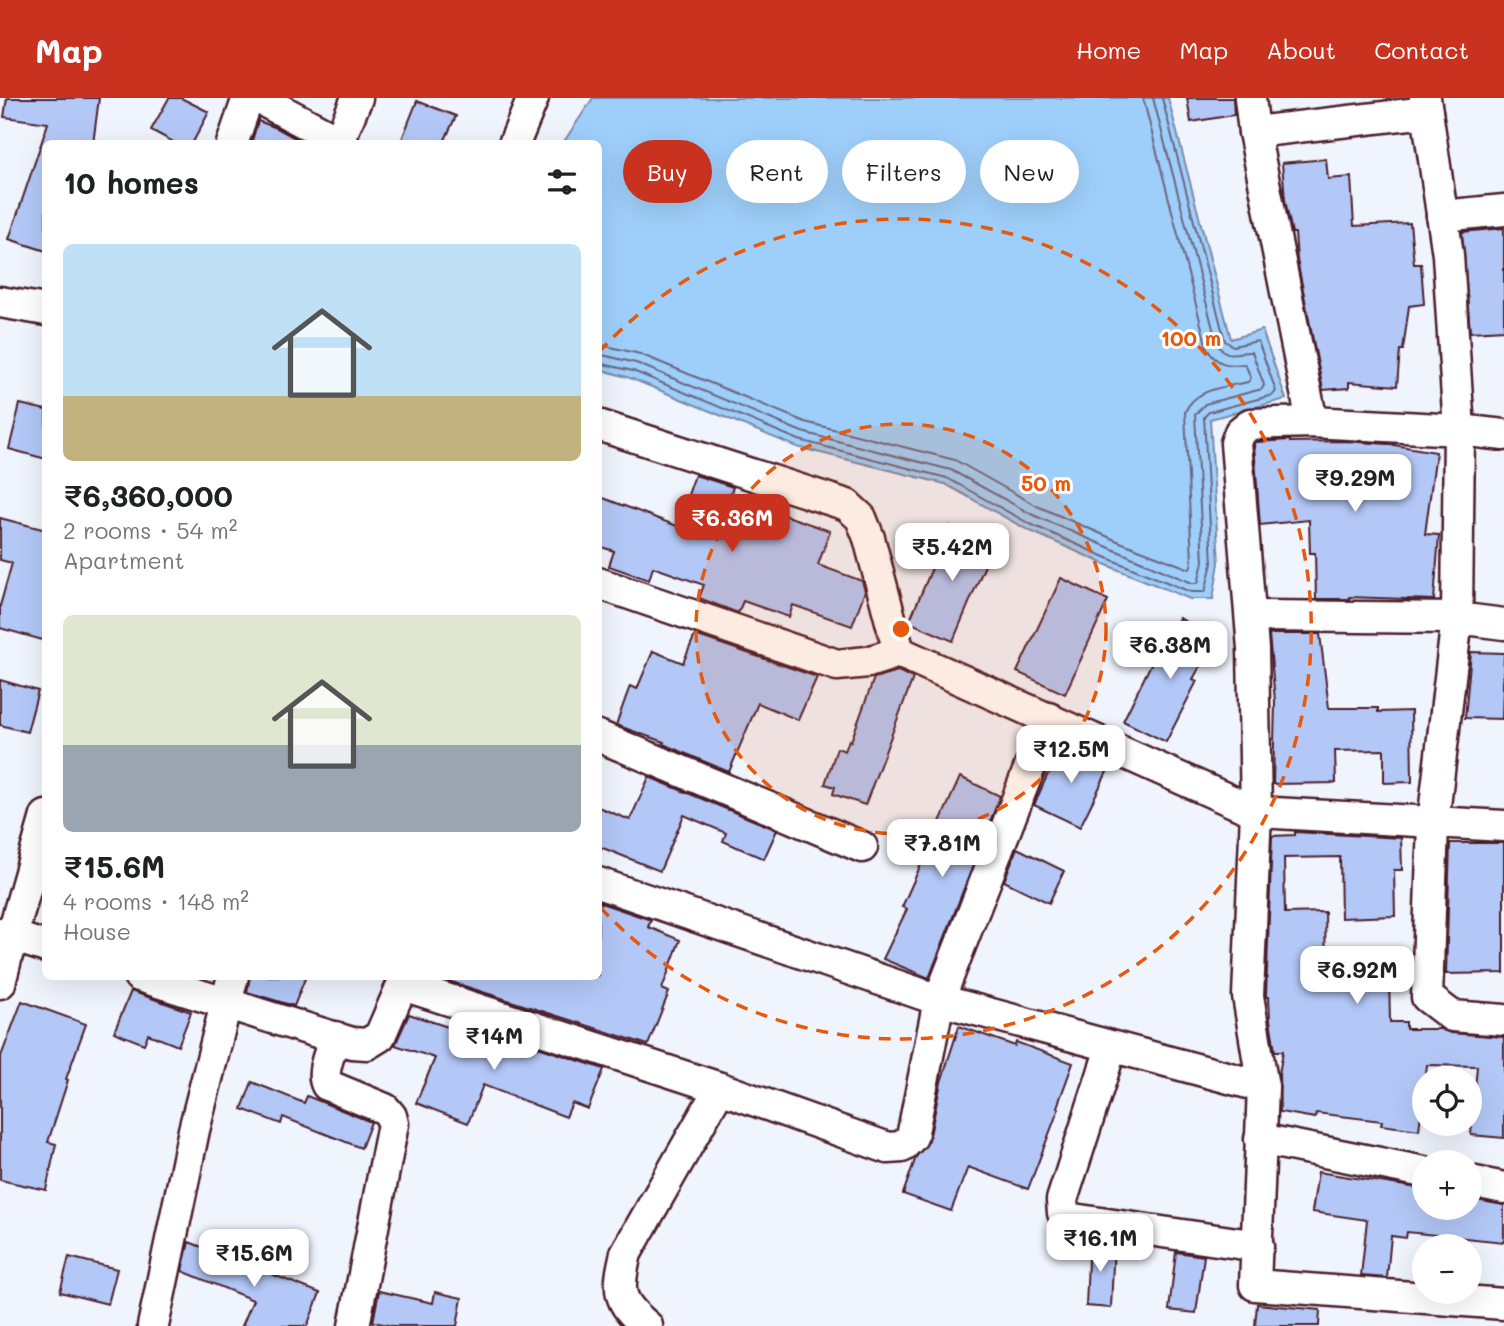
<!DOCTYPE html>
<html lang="en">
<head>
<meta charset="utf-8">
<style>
  body { margin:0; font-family:Mali,sans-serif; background:#f6f6f6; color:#202124; height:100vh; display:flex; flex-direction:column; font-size:26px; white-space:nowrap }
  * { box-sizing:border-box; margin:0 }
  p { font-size:23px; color:#757577 }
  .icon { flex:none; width:38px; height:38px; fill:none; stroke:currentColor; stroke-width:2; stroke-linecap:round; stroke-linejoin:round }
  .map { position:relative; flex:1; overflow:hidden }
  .details { position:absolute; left:42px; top:42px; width:560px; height:840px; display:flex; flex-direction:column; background:#fff; border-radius:10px; box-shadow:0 7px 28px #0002 }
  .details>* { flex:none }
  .banner { position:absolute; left:623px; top:42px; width:665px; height:63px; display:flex; gap:14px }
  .fabs { position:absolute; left:1412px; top:968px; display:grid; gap:14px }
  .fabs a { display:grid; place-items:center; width:70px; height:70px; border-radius:50%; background:#fff; box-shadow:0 7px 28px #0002; font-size:35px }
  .price { position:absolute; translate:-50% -60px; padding:0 16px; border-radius:14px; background:#fff; color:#222; font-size:23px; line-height:46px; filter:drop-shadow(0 2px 4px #0008) }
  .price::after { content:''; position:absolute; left:50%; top:42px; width:21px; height:16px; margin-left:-10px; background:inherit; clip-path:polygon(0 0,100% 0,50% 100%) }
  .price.active { background:#c8321e; color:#fff }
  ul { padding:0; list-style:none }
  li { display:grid; align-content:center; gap:14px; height:371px; padding:0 21px }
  li span { display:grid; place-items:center; height:217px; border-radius:10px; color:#555 }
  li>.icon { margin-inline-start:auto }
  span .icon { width:126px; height:126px; fill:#fffc; stroke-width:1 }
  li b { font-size:30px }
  h2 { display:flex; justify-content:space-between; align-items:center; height:84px; padding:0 21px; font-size:30px }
  .pill { padding:0 24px; border-radius:32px; background:#fff; box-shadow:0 7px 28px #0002; font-size:24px; line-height:63px }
  .pill.active { background:#c8321e; color:#fff }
  header { display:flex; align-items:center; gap:42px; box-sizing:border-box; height:98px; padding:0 35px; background:#c8321e; color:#fff }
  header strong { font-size:33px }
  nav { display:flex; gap:38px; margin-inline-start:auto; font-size:24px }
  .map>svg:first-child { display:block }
  .water { fill:#9ecffa; stroke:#7c89a7; stroke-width:2 }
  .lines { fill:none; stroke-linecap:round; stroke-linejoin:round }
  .shore { stroke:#6c657e; stroke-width:2 }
  .building { fill:#b3c8f7; stroke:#4a1f2b; stroke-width:2 }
  .minor-casing { stroke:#4a1f2b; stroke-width:35 }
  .minor { stroke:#fff; stroke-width:30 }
  .ring { fill:none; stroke:#e8590c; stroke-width:3.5; stroke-dasharray:12 9 }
  .centre { fill:#e8590c; stroke:#fff; stroke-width:3.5 }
  .ring-label { font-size:21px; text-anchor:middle; font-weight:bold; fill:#e8590c; stroke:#fff; stroke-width:6; stroke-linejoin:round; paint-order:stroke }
</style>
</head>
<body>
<header>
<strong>Map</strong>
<nav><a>Home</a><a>Map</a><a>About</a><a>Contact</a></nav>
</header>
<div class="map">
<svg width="1504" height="1228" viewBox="0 0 1504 1228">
  <rect width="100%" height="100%" fill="#f0f4fd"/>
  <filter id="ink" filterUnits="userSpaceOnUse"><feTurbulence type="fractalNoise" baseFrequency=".0143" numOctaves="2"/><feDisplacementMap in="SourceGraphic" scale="14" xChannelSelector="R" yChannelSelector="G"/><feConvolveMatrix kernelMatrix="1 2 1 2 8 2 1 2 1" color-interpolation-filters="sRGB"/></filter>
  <g filter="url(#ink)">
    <polygon class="water" points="593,0 1168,0 1231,241 1262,232 1286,301 1210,321 1219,465 1213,501 1190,501 1109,468 1026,431 945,386 797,349 630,280 599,271 598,46 563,45"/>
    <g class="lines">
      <g class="shore">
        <path d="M598,246l42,10 165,68 150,38 82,46 83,36 70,27 2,-7 -7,-150c10,-24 41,-25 63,-30l3,-4 -6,-14c-17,2 -29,1 -38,-16l-64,-250"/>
        <path d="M598,256l38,9 166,69 149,38 82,45 159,68h6l5,-21 -8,-147 10,-11 57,-15 2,-4 -12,-33c-14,-1 -25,8 -35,-8l-64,-246"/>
        <polyline points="598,265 633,273 799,342 947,380 1028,425 1112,462 1191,494 1205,494 1212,465 1204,319 1209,314 1273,297 1276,293 1258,243 1233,248 1225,243 1162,0"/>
      </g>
    </g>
    <g class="building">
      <polygon points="7,0 99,0 93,46 46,46 46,153 9,141 48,25 4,19"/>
      <polygon points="169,0 181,0 209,14 192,46 177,46 151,32"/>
      <polygon points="1187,0 1233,0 1234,17 1191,24"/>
      <polygon points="417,3 456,18 443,46 400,46"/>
      <polygon points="258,23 277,30 306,46 251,46"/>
      <polygon points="1326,61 1328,81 1351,79 1354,128 1410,125 1414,166 1421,166 1424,206 1409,208 1403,252 1400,252 1397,288 1349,284 1349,290 1323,292 1297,162 1295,135 1292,135 1285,102 1282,65"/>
      <polygon points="1504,130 1504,232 1470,234 1462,134"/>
      <polygon points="20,306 46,312 46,361 9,351"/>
      <polygon points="1290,342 1290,344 1344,343 1388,346 1436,354 1425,436 1439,437 1434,502 1349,499 1349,501 1316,501 1315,455 1310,455 1309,422 1260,427 1254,347 1256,344"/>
      <polygon points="695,377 733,389 730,398 830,433 818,467 862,483 865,493 852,528 793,507 789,519 743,503 738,515 699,500 704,487 653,469 649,482 609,468 614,453 598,448 598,398 677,428"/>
      <polygon points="0,420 46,432 46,543 0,530 0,508 12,465 0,462"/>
      <polygon points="950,428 994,446 953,543 909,524"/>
      <polygon points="1061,480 1108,502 1065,596 1017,574"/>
      <polygon points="1179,520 1216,540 1193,581 1197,583 1166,644 1123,623 1153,562"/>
      <polygon points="1269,536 1320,536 1329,610 1378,610 1378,614 1411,613 1412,684 1384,685 1384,652 1335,653 1336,685 1273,686 1275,603"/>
      <polygon points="695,537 817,579 798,622 758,605 729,674 663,646 664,644 616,627 630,588 637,591 653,553 683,565"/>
      <polygon points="1471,554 1504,555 1502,621 1465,620"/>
      <polygon points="898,573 913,580 865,707 833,696 835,689 825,686 837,650 845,653 849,642 851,643 874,580"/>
      <polygon points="0,582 38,593 27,634 0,627"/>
      <polygon points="1061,646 1110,668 1080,729 1034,707"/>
      <polygon points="649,679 777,732 764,761 723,743 726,735 684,717 660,773 598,748 598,709 630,722"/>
      <polygon points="960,679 1000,698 929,880 883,861 907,811 902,809"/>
      <polygon points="1295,734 1401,740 1402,772 1394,772 1395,818 1341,820 1340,759 1284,760 1285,815 1325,814 1326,878 1389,877 1390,924 1406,924 1406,931 1440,931 1451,935 1504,939 1504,1040 1471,1037 1477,968 1427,967 1419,1032 1381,1027 1382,1023 1316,1015 1315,1020 1280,1014 1279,976 1283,953 1275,953 1270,922 1269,899 1266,899 1266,897 1272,738 1295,737"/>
      <polygon points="1450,745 1504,745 1504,875 1446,876"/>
      <polygon points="1017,750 1064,773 1049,805 1004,783"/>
      <polygon points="598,804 651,822 648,829 680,842 662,891 669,894 648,947 433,878 598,878"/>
      <polygon points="250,878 306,878 294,908 247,894"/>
      <polygon points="131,893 191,914 178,948 148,936 144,946 114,934"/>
      <polygon points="22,903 86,926 66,981 68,982 48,1044 56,1046 46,1092 0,1082 0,961"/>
      <polygon points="409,916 523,954 526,945 604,971 588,1011 572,1005 566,1019 483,987 468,1025 416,1005 435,960 395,947"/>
      <polygon points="959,928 1015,948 1016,944 1073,965 1057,1009 1059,1010 1028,1091 968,1069 951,1113 903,1096 916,1059 929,1042 941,984"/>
      <polygon points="252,984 304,1005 307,998 371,1024 361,1050 283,1019 281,1026 242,1011"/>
      <polygon points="1318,1074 1424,1091 1424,1110 1470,1110 1470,1101 1504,1107 1504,1144 1407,1134 1406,1140 1391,1138 1387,1180 1361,1178 1367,1122 1312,1114"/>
      <polygon points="1089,1141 1114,1145 1111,1210 1086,1208"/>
      <polygon points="189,1144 320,1195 307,1228 242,1228 253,1202 182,1173"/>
      <polygon points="1176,1154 1204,1158 1196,1215 1169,1212"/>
      <polygon points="69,1159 117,1171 108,1206 60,1194"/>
      <polygon points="379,1193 433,1205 435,1194 462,1200 457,1228 393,1228 373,1224"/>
      <polygon points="1257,1206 1320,1212 1319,1228 1255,1228"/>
    </g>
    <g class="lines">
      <g class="minor-casing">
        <g id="minor">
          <polyline points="258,0 339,43"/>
          <polyline points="1250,0 1254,34 1312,324"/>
          <polyline points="1425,0 1448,157 1459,332 1504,337"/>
          <polyline points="1254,34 1427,14"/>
          <polyline points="232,46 248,0"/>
          <polyline points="344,46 339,43 357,0"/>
          <polyline points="514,46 533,0"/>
          <polyline points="1442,118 1504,112"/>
          <polyline points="0,204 46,212"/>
          <polyline points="598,327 847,407 861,420 869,440 899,554"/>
          <polyline points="598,485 837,567 868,564 899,554 1256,714 1504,728"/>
          <polyline points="1252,518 1457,520 1504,526"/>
          <polyline points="598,638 862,749"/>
          <polyline points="46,718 12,838 46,849"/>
          <polyline points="598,785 939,902 1263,989"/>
          <polyline points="0,835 12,838 0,885"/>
          <polyline points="139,878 352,945 367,946 380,938 406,878"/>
          <polyline points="403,887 720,990 888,1050 902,1049 912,1039 939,902 1049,620"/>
          <polyline points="1504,922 1452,918 1427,899 1433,725 1457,520 1459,332 1312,324 1250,326 1240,334 1236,345 1253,551 1256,714 1248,898 1263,989 1255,1187 1504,1206"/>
          <path d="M335,939c-4,14 -15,35 -8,48l58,24 6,7 2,8 -39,202"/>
          <polyline points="1111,950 1062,1102 1063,1115 1073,1121 1258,1148"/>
          <polyline points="1260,1041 1424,1074"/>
          <polyline points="1470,1083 1504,1090"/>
          <polyline points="153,1228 194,1032 233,878"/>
          <path d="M647,1228c-30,-25 -30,-35 -21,-73l94,-165"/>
        </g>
      </g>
      <use href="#minor" class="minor"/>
    </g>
  </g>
  <circle cx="901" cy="531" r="205" fill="#e8590c" fill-opacity=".12"/>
  <g class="ring">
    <circle cx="901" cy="531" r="205"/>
    <path d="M599 254A410 410 0 1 1 599 808"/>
  </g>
  <circle cx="901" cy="531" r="10" class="centre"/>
  <g class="ring-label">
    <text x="1191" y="248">100 m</text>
    <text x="1046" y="393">50 m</text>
  </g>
</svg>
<div class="fabs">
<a><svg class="icon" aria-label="locate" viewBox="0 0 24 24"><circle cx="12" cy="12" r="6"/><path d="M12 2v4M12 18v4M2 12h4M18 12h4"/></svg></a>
<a>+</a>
<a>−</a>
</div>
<b class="price" style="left:1355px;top:416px">₹9.29M</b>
<b class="price active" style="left:732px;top:456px">₹6.36M</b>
<b class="price" style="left:952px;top:485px">₹5.42M</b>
<b class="price" style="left:1170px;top:583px">₹6.38M</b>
<b class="price" style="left:1071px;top:687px">₹12.5M</b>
<b class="price" style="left:942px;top:781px">₹7.81M</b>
<b class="price" style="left:1357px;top:908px">₹6.92M</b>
<b class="price" style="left:494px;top:974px">₹14M</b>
<b class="price" style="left:1100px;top:1176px">₹16.1M</b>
<b class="price" style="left:254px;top:1191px">₹15.6M</b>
<div class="banner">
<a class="pill active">Buy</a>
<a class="pill">Rent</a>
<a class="pill">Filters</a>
<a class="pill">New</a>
</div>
<section class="details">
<h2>10 homes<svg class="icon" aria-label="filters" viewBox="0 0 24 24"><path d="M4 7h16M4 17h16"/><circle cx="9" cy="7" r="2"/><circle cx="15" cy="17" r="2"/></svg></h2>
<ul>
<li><span style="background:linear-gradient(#bfe0f5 70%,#c2b280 0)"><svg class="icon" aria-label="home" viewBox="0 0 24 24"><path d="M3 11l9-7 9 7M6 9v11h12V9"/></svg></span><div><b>₹6,360,000</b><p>2 rooms · 54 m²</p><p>Apartment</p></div></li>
<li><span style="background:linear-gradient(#dfe7d0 60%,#9aa5b1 0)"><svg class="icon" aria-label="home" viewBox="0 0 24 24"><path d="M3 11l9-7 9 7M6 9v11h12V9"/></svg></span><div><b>₹15.6M</b><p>4 rooms · 148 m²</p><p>House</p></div></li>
</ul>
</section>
</div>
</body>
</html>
